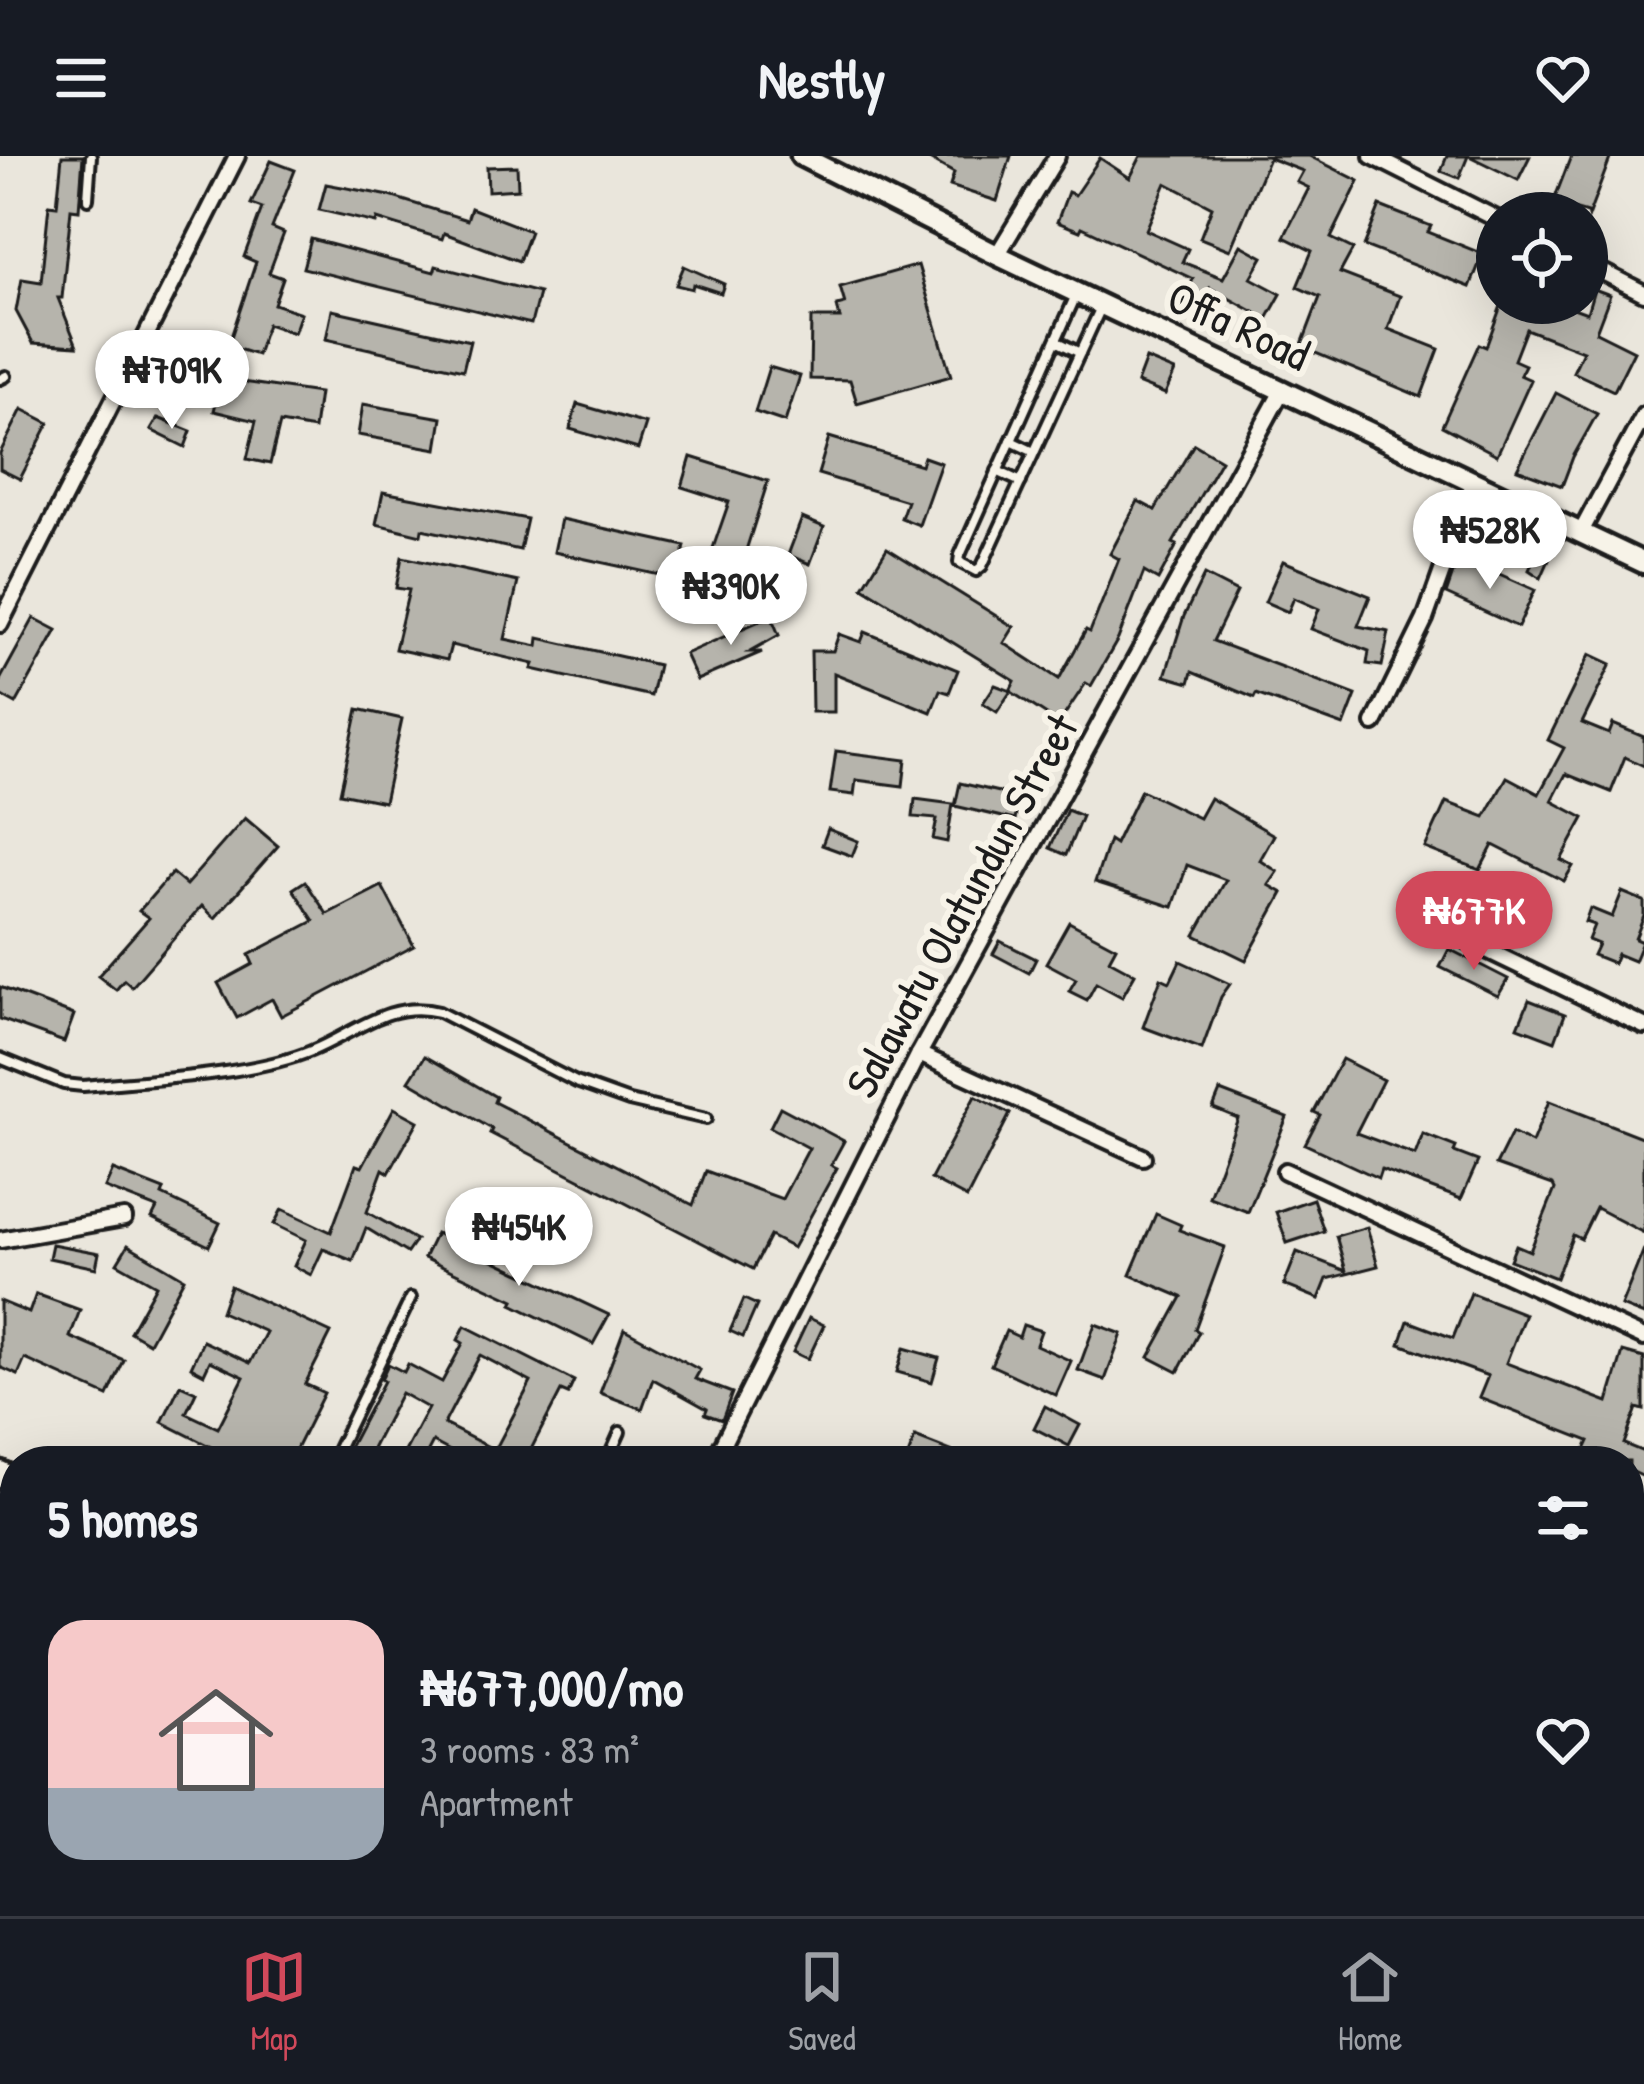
<!DOCTYPE html>
<html lang="en">
<head>
<meta charset="utf-8">
<style>
  body { margin:0; font-family:"Patrick Hand",sans-serif; background:#20242c; color:#f1f3f6; height:100vh; display:flex; flex-direction:column; font-size:45px; white-space:nowrap }
  * { box-sizing:border-box; margin:0 }
  p { font-size:39px; color:#9ea1a6 }
  .icon { flex:none; width:66px; height:66px; fill:none; stroke:currentColor; stroke-width:2; stroke-linecap:round; stroke-linejoin:round }
  .map { position:relative; flex:1; overflow:hidden }
  .sheet { position:absolute; left:0px; top:1290px; width:1644px; height:471px; display:flex; flex-direction:column; background:#171b24; border-radius:48px 48px 0 0; box-shadow:0 12px 48px #0002 }
  .sheet>* { flex:none }
  .buttons { position:absolute; left:1476px; top:36px; display:grid; gap:24px }
  .buttons a { display:grid; place-items:center; width:132px; height:132px; border-radius:50%; background:#171b24; box-shadow:0 12px 48px #0002; font-size:60px }
  .price { position:absolute; translate:-50% -102px; padding:0 27px; border-radius:42px; background:#fff; color:#222; font-size:39px; line-height:78px; filter:drop-shadow(0 3px 6px #0008) }
  .price::after { content:''; position:absolute; left:50%; top:72px; width:36px; height:27px; margin-left:-18px; background:inherit; clip-path:polygon(0 0,100% 0,50% 100%) }
  .price.selected { background:#d1495b; color:#fff }
  ul { padding:0; list-style:none }
  li { display:flex; align-items:center; gap:36px; height:300px; padding:0 48px }
  li span { display:grid; place-items:center; flex:none; width:336px; height:240px; border-radius:36px; color:#555 }
  li>.icon { margin-inline-start:auto }
  span .icon { width:144px; height:144px; fill:#fffc; stroke-width:1 }
  li b { font-size:51px }
  h2 { display:flex; justify-content:space-between; align-items:center; height:144px; padding:0 48px; font-size:51px }
  header { display:flex; justify-content:space-between; align-items:center; height:156px; padding:0 48px; background:#171b24; font-size:54px; font-weight:700 }
  .dock { display:flex; justify-content:space-around; align-items:center; height:168px; border-top:3px solid #363941; background:#171b24; font-size:33px; color:#9ea1a6 }
  .dock a { display:grid; justify-items:center; gap:6px }
  .dock .selected { color:#d1495b }
  .map>svg:first-child { display:block }
  .building { fill:#b6b4ac; stroke:#1c1c1c; stroke-width:3; fill-rule:evenodd }
  .lines { fill:none; stroke-linecap:round; stroke-linejoin:round }
  .service-casing { stroke:#1c1c1c; stroke-width:16 }
  .minor-casing { stroke:#1c1c1c; stroke-width:22 }
  .tertiary-casing { stroke:#1c1c1c; stroke-width:27 }
  .primary-casing { stroke:#1c1c1c; stroke-width:33 }
  .service { stroke:#f7f3e8; stroke-width:8 }
  .minor { stroke:#f7f3e8; stroke-width:14 }
  .tertiary { stroke:#f7f3e8; stroke-width:18 }
  .primary { stroke:#f7f3e8; stroke-width:24 }
  .labels { text-anchor:middle; dominant-baseline:central; stroke-width:12; stroke-linejoin:round; paint-order:stroke }
  .street-label { font-size:45px; fill:#1c1c1c; stroke:#f7f3e8 }
</style>
</head>
<body>
<header><svg class="icon" aria-label="menu" viewBox="0 0 24 24"><path d="M4 6h16M4 12h16M4 18h16"/></svg>Nestly<svg class="icon" aria-label="heart" viewBox="0 0 24 24"><path d="M12 20l-8-8c-3-5 5-10 8-4 3-6 11-1 8 4z"/></svg></header>
<div class="map">
<svg width="1644" height="1760" viewBox="0 0 1644 1760">
  <rect width="100%" height="100%" fill="#eae6dc"/>
  <filter id="ink" filterUnits="userSpaceOnUse"><feTurbulence type="fractalNoise" baseFrequency=".00833" numOctaves="2"/><feDisplacementMap in="SourceGraphic" scale="24" xChannelSelector="R" yChannelSelector="G"/><feConvolveMatrix kernelMatrix="1 2 1 2 8 2 1 2 1" color-interpolation-filters="sRGB"/></filter>
  <g filter="url(#ink)">
    <g class="building">
      <polygon points="62,0 83,0 79,54 71,53 62,142 58,142 77,190 33,187 16,155 22,123 41,126 49,49 57,50"/>
      <polygon points="924,0 1011,0 997,45 950,30 954,17"/>
      <polygon points="1141,0 1309,0 1359,25 1331,82 1353,93 1340,117 1400,140 1388,173 1439,193 1421,241 1301,191 1320,141 1297,131 1312,95 1284,81 1309,32 1297,26 1303,15 1269,2 1230,94 1200,82 1212,51 1166,27 1146,74 1188,93 1182,106 1223,122 1241,89 1263,101 1251,122 1281,138 1267,163 1210,132 1207,140 1202,138 1195,156 1182,151 1193,123 1082,71 1080,75 1057,66 1068,36 1075,39 1100,2 1130,22"/>
      <polygon points="1447,0 1468,0 1459,22 1441,15"/>
      <polygon points="1469,0 1530,0 1518,24"/>
      <polygon points="1571,0 1611,0 1588,61 1587,57 1553,47"/>
      <polygon points="271,5 295,14 272,72 284,77 269,117 283,122 274,148 301,157 294,177 267,168 257,199 228,190 256,106 244,101 262,52 251,48"/>
      <polygon points="517,10 518,33 488,35 487,11"/>
      <polygon points="326,28 390,40 467,64 471,52 530,75 519,105 444,77 442,83 377,63 376,67 319,54"/>
      <polygon points="1380,50 1431,70 1428,76 1483,98 1470,131 1364,90"/>
      <polygon points="311,83 434,116 436,110 539,137 531,168 303,112"/>
      <polygon points="918,109 951,220 857,247 850,224 810,223 811,162 840,162 837,150 845,148 840,131"/>
      <polygon points="684,110 724,128 721,137 693,128 692,133 676,129"/>
      <polygon points="1594,133 1610,139 1596,176 1634,195 1614,235 1573,216 1583,195 1526,173 1514,204 1525,209 1520,219 1531,224 1497,299 1442,270 1479,188 1486,191 1502,147 1560,147 1587,157"/>
      <polygon points="332,154 470,185 463,214 326,183"/>
      <polygon points="1146,203 1175,215 1165,238 1137,227"/>
      <polygon points="769,211 800,220 785,266 755,256"/>
      <polygon points="222,223 319,237 314,273 280,267 270,308 247,303 256,265 214,255"/>
      <polygon points="1556,237 1597,258 1573,301 1562,330 1517,313"/>
      <polygon points="363,248 442,262 437,293 358,279"/>
      <polygon points="577,248 646,268 638,293 570,273"/>
      <polygon points="22,253 49,267 20,323 0,313 0,297"/>
      <polygon points="158,262 191,275 185,291 151,274"/>
      <polygon points="829,281 921,309 924,301 941,307 919,369 901,362 907,345 818,318"/>
      <polygon points="1194,288 1221,304 1173,387 1177,389 1158,424 1144,416 1118,483 1091,530 1086,527 1059,567 1010,535 1015,525 863,431 887,392 1014,471 1004,487 1059,523 1086,474 1090,476 1119,403 1110,398 1138,345 1155,354"/>
      <polygon points="691,301 768,325 734,432 703,421 729,346 682,331"/>
      <polygon points="383,336 527,363 520,394 422,373 421,379 376,368"/>
      <polygon points="802,362 824,371 810,408 788,399"/>
      <polygon points="561,363 685,390 678,423 554,396"/>
      <polygon points="1545,378 1549,404 1541,422 1529,414"/>
      <polygon points="1459,400 1535,434 1518,471 1446,438"/>
      <polygon points="402,401 518,426 505,483 538,490 539,482 658,509 651,540 532,513 534,508 451,489 447,504 395,493 409,434 396,432"/>
      <polygon points="1283,405 1370,440 1358,470 1389,476 1382,510 1367,508 1369,495 1311,473 1319,453 1294,442 1288,456 1265,446"/>
      <polygon points="1204,419 1237,436 1213,485 1356,539 1344,570 1256,538 1254,542 1192,516 1189,527 1165,520 1184,460"/>
      <polygon points="771,460 779,479 749,496 762,496 697,524 685,498"/>
      <polygon points="34,462 57,474 16,548 0,539 0,524"/>
      <polygon points="865,476 958,514 949,537 940,534 931,556 834,517 834,556 812,556 811,495 833,495 839,478 861,486"/>
      <polygon points="1590,498 1611,508 1582,567 1609,578 1613,568 1644,581 1644,610 1625,601 1611,636 1566,618 1552,645 1584,662 1561,704 1573,710 1564,725 1493,689 1480,714 1425,692 1446,646 1485,661 1507,621 1539,638 1564,592 1548,584"/>
      <polygon points="995,529 1011,535 997,556 983,547"/>
      <polygon points="358,553 402,563 384,646 340,637"/>
      <polygon points="836,595 906,604 903,630 856,624 854,639 830,636"/>
      <polygon points="960,627 1020,641 1015,664 955,650"/>
      <polygon points="1141,634 1199,662 1210,642 1274,679 1260,704 1278,716 1269,729 1283,737 1246,804 1195,779 1226,724 1187,709 1173,751 1095,726 1109,684 1115,688"/>
      <polygon points="915,643 953,648 947,686 933,683 937,663 913,661"/>
      <polygon points="1067,654 1082,660 1066,699 1050,692"/>
      <polygon points="245,662 278,690 215,762 202,750 132,831 124,824 116,834 98,820 149,762 139,755 172,717 186,729"/>
      <polygon points="828,673 858,685 852,700 822,689"/>
      <polygon points="305,725 327,758 382,730 414,790 281,860 272,843 237,862 218,827 253,808 249,799 314,765 293,733"/>
      <polygon points="1622,736 1644,745 1644,760 1635,783 1642,786 1634,805 1617,798 1613,807 1593,799 1598,788 1588,784 1594,769 1585,766 1590,752 1612,761"/>
      <polygon points="1069,766 1116,791 1109,804 1135,818 1122,841 1096,827 1087,844 1069,835 1076,823 1046,807"/>
      <polygon points="1000,785 1036,803 1029,817 993,798"/>
      <polygon points="1449,793 1508,823 1498,840 1440,811"/>
      <polygon points="1180,805 1230,828 1221,841 1202,893 1143,871 1161,822 1170,826"/>
      <polygon points="0,831 74,859 64,886 0,863"/>
      <polygon points="1529,844 1565,858 1555,885 1518,871"/>
      <polygon points="425,900 496,941 494,946 693,1049 706,1015 782,1043 809,992 770,971 780,951 844,985 831,1009 837,1012 793,1092 770,1080 753,1113 490,977 492,973 409,925"/>
      <polygon points="1342,903 1383,924 1356,977 1415,999 1423,978 1456,991 1454,996 1478,1005 1461,1043 1381,1013 1378,1022 1305,988 1320,959 1314,956"/>
      <polygon points="1220,935 1287,961 1248,1056 1209,1041 1238,962 1213,952"/>
      <polygon points="975,940 1010,958 967,1042 931,1023"/>
      <polygon points="1549,945 1644,982 1644,1077 1596,1052 1581,1083 1573,1079 1556,1122 1510,1104 1516,1089 1530,1095 1555,1033 1553,1029 1496,1009 1512,977 1532,987"/>
      <polygon points="394,952 418,965 389,1017 383,1013 367,1056 416,1084 407,1097 366,1072 353,1105 323,1093 311,1119 294,1110 306,1084 274,1068 282,1053 331,1076 356,1009 362,1011"/>
      <polygon points="113,1014 164,1034 162,1039 220,1067 209,1090 152,1062 157,1052 105,1032"/>
      <polygon points="1313,1043 1324,1075 1287,1087 1276,1056"/>
      <polygon points="1156,1058 1181,1069 1179,1074 1225,1091 1195,1173 1199,1176 1178,1216 1149,1201 1182,1141 1130,1119"/>
      <polygon points="1367,1071 1378,1110 1327,1123 1319,1143 1284,1129 1297,1096 1346,1115 1336,1080"/>
      <polygon points="436,1077 609,1159 593,1188 512,1148 514,1144 424,1102"/>
      <polygon points="52,1088 99,1097 96,1112 49,1102"/>
      <polygon points="128,1089 184,1122 149,1187 130,1176 156,1129 117,1107"/>
      <polygon points="1644,1093 1644,1159 1621,1150"/>
      <polygon points="230,1130 331,1177 305,1228 324,1237 290,1305 239,1305 162,1266 180,1229 196,1236 186,1257 218,1272 244,1221 210,1205 204,1218 191,1211 203,1185 250,1207 266,1176 221,1156"/>
      <polygon points="1471,1137 1525,1158 1506,1207 1608,1246 1623,1196 1644,1202 1644,1254 1637,1252 1624,1288 1644,1296 1644,1321 1629,1314 1629,1305 1606,1305 1584,1296 1589,1285 1479,1242 1488,1220 1400,1188 1408,1165 1453,1182"/>
      <polygon points="36,1138 80,1154 70,1181 124,1204 108,1240 25,1203 18,1219 0,1211 0,1145 29,1157"/>
      <polygon points="744,1143 757,1149 743,1181 730,1175"/>
      <polygon points="809,1162 824,1169 808,1203 793,1196"/>
      <polygon points="1095,1168 1122,1178 1105,1224 1078,1214"/>
      <polygon points="1023,1169 1041,1175 1036,1189 1071,1205 1056,1239 991,1209 1006,1175 1019,1181"/>
      <path d="M465,1170l109,55 -6,13 -7,-3 -36,70h-56l-36,-19 -10,19h-23l28,-53 -27,-15 -29,56 22,12h-52l42,-80 -3,-2 7,-15 16,8 4,-8 34,18 21,-39 -5,-3zM480,1199l51,27 -36,68 -51,-26z"/>
      <polygon points="624,1173 700,1214 695,1223 732,1237 722,1264 705,1258 707,1253 653,1223 642,1253 600,1237"/>
      <polygon points="904,1192 939,1202 932,1226 897,1216"/>
      <polygon points="1045,1250 1080,1269 1069,1290 1034,1272"/>
      <polygon points="915,1281 974,1304 974,1305 906,1305"/>
      <polygon points="15,1384 15,1422 0,1413"/>
      <polygon points="1629,1631 1644,1637 1630,1682 1629,1682"/>
      <polygon points="314,1746 503,1746 498,1760 347,1760"/>
      <polygon points="1356,1746 1445,1746 1439,1760 1385,1760"/>
    </g>
    <g class="lines">
      <g class="service-casing">
        <g id="service">
          <polyline points="88,43 91,0"/>
          <polyline points="1077,137 960,399 959,406 976,415 982,410 1102,149"/>
          <polyline points="1056,185 1080,197"/>
          <polyline points="0,223 6,220"/>
          <polyline points="1011,285 1034,296"/>
          <polyline points="997,315 1021,326"/>
          <path d="M0,902l64,26 19,2c64,-6 171,-11 228,-35 44,-18 79,-52 128,-39l137,70 53,19 77,18"/>
          <polyline points="332,1305 411,1142"/>
          <polyline points="607,1305 620,1276"/>
          <polyline points="1113,1746 1141,1760"/>
          <polyline points="1306,1746 1336,1760"/>
          <polyline points="1082,1760 1088,1746"/>
          <polyline points="1286,1760 1293,1746"/>
        </g>
      </g>
      <g class="minor-casing">
        <g id="minor">
          <polyline points="1372,0 1497,63"/>
          <polyline points="997,99 1057,0"/>
          <polyline points="1587,108 1644,137"/>
          <polyline points="1581,376 1644,259"/>
          <polyline points="0,468 237,0"/>
          <polyline points="1374,567 1425,463 1474,325"/>
          <polyline points="1437,770 1644,870"/>
          <polyline points="919,898 1143,1001"/>
          <polyline points="1285,1015 1644,1182"/>
          <polyline points="0,1084 124,1062"/>
          <polyline points="714,1305 919,898 1283,233"/>
        </g>
      </g>
      <g class="tertiary-casing">
        <polyline id="tertiary" points="801,0 997,99 1644,407"/>
      </g>
      <g class="primary-casing">
        <g id="primary">
          <polyline points="0,1318 15,1326"/>
          <polyline points="0,1359 15,1367"/>
          <polyline points="762,1746 790,1760"/>
          <polyline points="840,1746 867,1760"/>
        </g>
      </g>
      <use href="#service" class="service"/>
      <use href="#minor" class="minor"/>
      <use href="#tertiary" class="tertiary"/>
      <use href="#primary" class="primary"/>
    </g>
  </g>
  <g class="labels">
    <g class="street-label">
      <text transform="translate(1239 169) rotate(25)">Offa Road</text>
      <text transform="translate(961 749) rotate(-61)">Salawatu Olatundun Street</text>
    </g>
  </g>
</svg>
<div class="buttons">
<a><svg class="icon" aria-label="locate" viewBox="0 0 24 24"><circle cx="12" cy="12" r="6"/><path d="M12 2v4M12 18v4M2 12h4M18 12h4"/></svg></a>
</div>
<b class="price" style="left:172px;top:276px">₦709K</b>
<b class="price" style="left:1490px;top:436px">₦528K</b>
<b class="price" style="left:731px;top:492px">₦390K</b>
<b class="price selected" style="left:1474px;top:817px">₦677K</b>
<b class="price" style="left:519px;top:1133px">₦454K</b>
<section class="sheet">
<h2>5 homes<svg class="icon" aria-label="filters" viewBox="0 0 24 24"><path d="M4 7h16M4 17h16"/><circle cx="9" cy="7" r="2"/><circle cx="15" cy="17" r="2"/></svg></h2>
<ul>
<li><span style="background:linear-gradient(#f6c9c9 70%,#9aa5b1 0)"><svg class="icon" aria-label="home" viewBox="0 0 24 24"><path d="M3 11l9-7 9 7M6 9v11h12V9"/></svg></span><div><b>₦677,000/mo</b><p>3 rooms · 83 m²</p><p>Apartment</p></div><svg class="icon" aria-label="heart" viewBox="0 0 24 24"><path d="M12 20l-8-8c-3-5 5-10 8-4 3-6 11-1 8 4z"/></svg></li>
</ul>
</section>
</div>
<nav class="dock">
<a class="selected"><svg class="icon" aria-label="map" viewBox="0 0 24 24"><path d="M3 6l6-2 6 2 6-2v14l-6 2-6-2-6 2zM9 4v14M15 6v14"/></svg>Map</a>
<a><svg class="icon" aria-label="saved" viewBox="0 0 24 24"><path d="M7 4h10v16l-5-4-5 4z"/></svg>Saved</a>
<a><svg class="icon" aria-label="home" viewBox="0 0 24 24"><path d="M3 11l9-7 9 7M6 9v11h12V9"/></svg>Home</a>
</nav>
</body>
</html>
